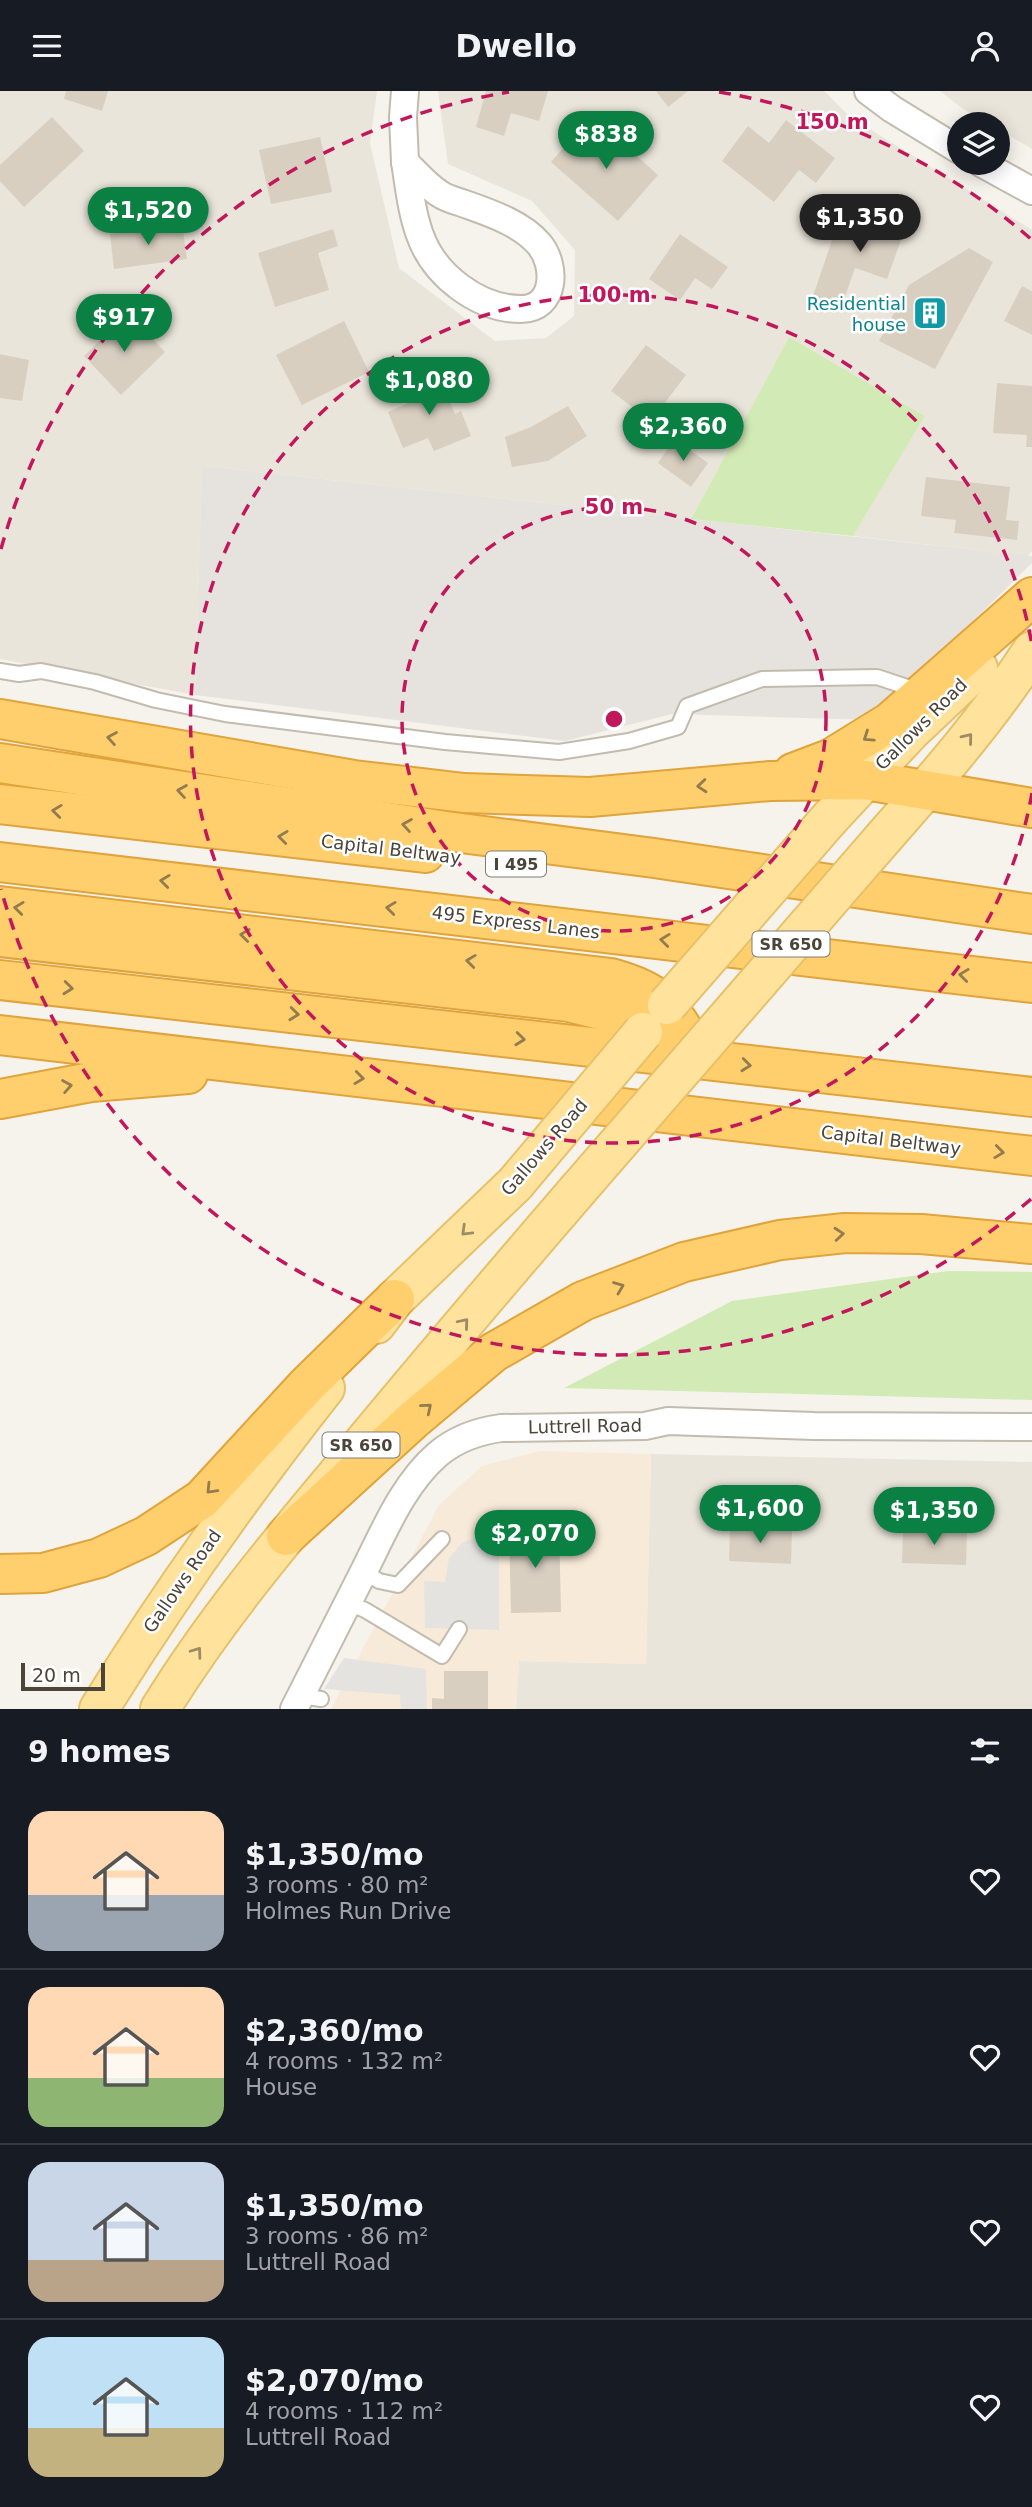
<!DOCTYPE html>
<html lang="en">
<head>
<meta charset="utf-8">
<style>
  body { margin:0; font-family:"DejaVu Sans",sans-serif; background:#242831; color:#f1f3f6; height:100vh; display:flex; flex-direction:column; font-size:26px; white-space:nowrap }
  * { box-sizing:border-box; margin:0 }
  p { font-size:23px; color:#9ea1a6 }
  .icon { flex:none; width:38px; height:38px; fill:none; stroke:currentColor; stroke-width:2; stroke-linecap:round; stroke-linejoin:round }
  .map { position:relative; height:1618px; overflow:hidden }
  .panel { display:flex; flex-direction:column; background:#171b24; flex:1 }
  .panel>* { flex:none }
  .buttons { position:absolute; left:947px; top:21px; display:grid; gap:14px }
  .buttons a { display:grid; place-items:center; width:63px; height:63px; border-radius:50%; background:#171b24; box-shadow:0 4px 18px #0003; font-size:35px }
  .scale { position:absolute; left:21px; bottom:18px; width:84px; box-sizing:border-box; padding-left:7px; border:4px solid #4b4439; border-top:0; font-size:19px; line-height:24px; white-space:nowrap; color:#4b4439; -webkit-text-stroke:5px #fff; paint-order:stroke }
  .price { position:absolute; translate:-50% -60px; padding:0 16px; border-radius:24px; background:#0b8043; color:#fff; font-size:23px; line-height:46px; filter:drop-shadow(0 2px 4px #0008) }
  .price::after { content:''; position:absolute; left:50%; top:42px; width:21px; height:16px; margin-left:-10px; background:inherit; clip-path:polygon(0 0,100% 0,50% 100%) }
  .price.active { background:#222; color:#fff }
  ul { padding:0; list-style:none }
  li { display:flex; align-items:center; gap:21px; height:175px; padding:0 28px }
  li+li { border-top:2px solid #363941 }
  li span { display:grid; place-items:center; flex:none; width:196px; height:140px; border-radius:21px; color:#555 }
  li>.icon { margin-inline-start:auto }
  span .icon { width:84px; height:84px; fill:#fffc; stroke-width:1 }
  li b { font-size:30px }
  h2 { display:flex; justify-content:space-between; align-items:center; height:84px; padding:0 28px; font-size:30px }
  header { display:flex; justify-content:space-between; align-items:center; height:91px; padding:0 28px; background:#171b24; font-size:32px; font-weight:800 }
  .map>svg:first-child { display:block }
  .residential { fill:#eae5da }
  .commercial { fill:#f7ead8 }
  .industrial { fill:#e6e2dd }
  .green { fill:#d2eab5 }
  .parking { fill:#e5e3e0 }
  .building { fill:#d8cfc1 }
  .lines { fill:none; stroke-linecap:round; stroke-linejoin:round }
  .service-casing { stroke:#c2bbae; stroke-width:18 }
  .minor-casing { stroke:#c2bbae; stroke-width:30 }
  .primary-casing { stroke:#e6c16a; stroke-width:42 }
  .motorway-casing { stroke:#e0a43c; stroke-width:42 }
  .service { stroke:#fff; stroke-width:14 }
  .minor { stroke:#fff; stroke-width:26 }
  .primary { stroke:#ffe39c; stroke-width:38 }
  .motorway { stroke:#ffcf6e; stroke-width:38 }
  .primary-bridge-casing { stroke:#e6c16a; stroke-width:42; stroke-linecap:butt }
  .primary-bridge { stroke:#ffe39c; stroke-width:38 }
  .oneway { stroke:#937c4e }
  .oneway2 { stroke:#9c8c66 }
  .ring { fill:none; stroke:#c2185b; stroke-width:3.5; stroke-dasharray:12 9 }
  .labels { text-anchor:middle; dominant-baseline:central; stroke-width:5; stroke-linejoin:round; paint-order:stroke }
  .shield { fill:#fff; stroke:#817c74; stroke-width:2 }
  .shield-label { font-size:16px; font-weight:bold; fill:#4b4439 }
  .culture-label { font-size:18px; fill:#0d838f; stroke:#fff; text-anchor:end }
  .street-label { font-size:18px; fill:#4b4439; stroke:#fff }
  .centre { fill:#c2185b; stroke:#fff; stroke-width:3.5 }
  .ring-label { font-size:21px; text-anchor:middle; font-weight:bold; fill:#c2185b; stroke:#fff; stroke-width:5; stroke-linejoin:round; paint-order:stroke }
</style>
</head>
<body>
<header><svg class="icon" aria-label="menu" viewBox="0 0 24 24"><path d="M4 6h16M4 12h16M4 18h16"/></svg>Dwello<svg class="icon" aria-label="person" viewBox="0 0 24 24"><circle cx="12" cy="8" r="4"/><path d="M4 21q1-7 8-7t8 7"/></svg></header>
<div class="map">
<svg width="1032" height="1618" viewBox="0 0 1032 1618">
  <rect width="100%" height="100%" fill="#f6f3ec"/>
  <g class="residential">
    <polygon points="0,0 377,0 370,52 399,177 495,250 546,247 574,225 575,159 532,110 448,73 438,0 824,0 849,25 1032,139 1032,460 1028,465 853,445 925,325 789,246 691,428 202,375 195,604 0,568"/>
    <polygon points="940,0 1032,0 1032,58 998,38 998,33 989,33 963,18"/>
    <polygon points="651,1363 1032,1371 1032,1618 516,1618 519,1570 646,1573"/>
  </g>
  <polygon class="commercial" points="540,1360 651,1363 646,1573 519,1570 516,1618 331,1618 439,1414 482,1375"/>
  <polygon class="industrial" points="202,375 1032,465 1032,472 872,629 672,623 565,650 195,604"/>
  <g class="green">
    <polygon points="789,246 925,325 853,445 691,428"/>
    <polygon points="948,1180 1032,1181 1032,1309 564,1297 732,1210"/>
  </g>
  <g class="parking">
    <polygon points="484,1443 499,1458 499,1539 425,1537 424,1490 445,1491 449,1467 462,1452"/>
    <polygon points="344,1567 426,1578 427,1618 401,1618 400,1604 324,1598"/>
  </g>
  <g class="building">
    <polygon points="66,0 108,0 102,20 64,8"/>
    <polygon points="486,0 548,0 539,30 511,22 504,45 476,36"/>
    <polygon points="656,0 688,0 668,16"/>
    <polygon points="52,26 84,60 24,116 0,90 0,74"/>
    <polygon points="786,29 835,67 816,92 799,79 774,111 722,70 748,35 769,52"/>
    <polygon points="602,34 658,84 618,130 551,71 572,47 583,56"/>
    <polygon points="320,46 332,101 271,113 259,59"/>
    <polygon points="882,118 909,127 887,188 855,177 842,214 813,205 839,129 874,141"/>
    <polygon points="182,133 187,168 114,178 110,143"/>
    <polygon points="333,138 338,155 318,162 329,199 275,216 258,162"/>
    <polygon points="680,143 728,176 712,198 695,187 680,209 649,188"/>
    <polygon points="969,157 993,171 935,278 879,250 909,194"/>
    <polygon points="1022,195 1032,200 1032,244 1004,230"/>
    <polygon points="128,222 165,261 121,304 84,265"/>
    <polygon points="344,230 369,281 302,314 276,264"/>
    <polygon points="646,254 686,284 651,330 611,300"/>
    <polygon points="0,263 29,269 22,310 0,307"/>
    <polygon points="437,281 455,323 461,320 471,345 434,360 428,347 403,357 388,321 417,308 410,292"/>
    <polygon points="997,292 1032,295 1032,356 1026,356 1027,344 993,342"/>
    <polygon points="568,315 587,345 548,370 512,376 505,346 531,336"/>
    <polygon points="675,348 708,372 691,396 658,372"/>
    <polygon points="926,386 1010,396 1006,429 1019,430 1017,449 954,442 956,429 921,425"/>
    <polygon points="730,1435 792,1438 791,1473 729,1470"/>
    <polygon points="559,1436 561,1521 511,1522 509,1437"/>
    <polygon points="903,1438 967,1440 966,1474 902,1472"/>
    <polygon points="444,1580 488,1580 488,1618 432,1618 432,1607 444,1608"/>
  </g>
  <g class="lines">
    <g class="service-casing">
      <g id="service">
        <polyline points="0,580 19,583 41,580 95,591 156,609 225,623 445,651 559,661 629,650 678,636 687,615 762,588 877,586 919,600"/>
        <polyline points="364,1481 379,1490 398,1494 442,1448"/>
        <polyline points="348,1512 365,1519 442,1565 459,1538"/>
        <polyline points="301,1605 321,1608"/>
      </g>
    </g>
    <g class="minor-casing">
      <g id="minor">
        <polyline points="405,0 403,26 405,71"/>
        <polyline points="868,0 892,18 959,59"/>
        <path d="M405,71c11,11 22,24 35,32 7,5 17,7 25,10 25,9 56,19 74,40 18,21 17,65 -18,65 -43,0 -87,-34 -101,-74 -9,-24 -11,-49 -15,-73z"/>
        <polyline points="981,72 1032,100"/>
        <path d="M294,1618c23,-45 45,-89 68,-134 21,-41 40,-90 76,-121 18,-15 41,-23 63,-26l144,-2 23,-5 146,5 218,1"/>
      </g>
    </g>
    <g class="primary-casing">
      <g id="primary">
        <polyline points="830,727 910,641 978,577"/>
        <path d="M885,745c52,-59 104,-119 147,-185"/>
        <polyline points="376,1233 395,1208 515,1093"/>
        <path d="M99,1618c69,-112 145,-218 226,-321"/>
        <path d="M160,1618c51,-83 113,-158 176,-233 79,-96 159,-190 240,-284"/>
      </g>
    </g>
    <g class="motorway-casing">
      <g id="motorway">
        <polyline points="0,628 354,689 464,702 590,706 770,690 865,689 1032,717"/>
        <polyline points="0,672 446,740 654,767 1032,823"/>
        <polyline points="793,682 830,668 890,631 1032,506"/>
        <polyline points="0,713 425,762"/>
        <polyline points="0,771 1032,892"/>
        <path d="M0,815l611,72c54,15 58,30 86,74"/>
        <polyline points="0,846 569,911 616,923 643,941 672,952"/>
        <polyline points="0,889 1032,1006"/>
        <polyline points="0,944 1032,1065"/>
        <polyline points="0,1008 91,991 188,983"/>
        <polyline points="286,1445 413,1329 494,1261 583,1210 684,1171 780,1149 845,1142 921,1143 1032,1153"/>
        <polyline points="0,1483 43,1482 99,1467 146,1445 202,1408 307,1294 395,1208"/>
      </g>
    </g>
    <use href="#service" class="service"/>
    <use href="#minor" class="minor"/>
    <use href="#primary" class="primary"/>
    <use href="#motorway" class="motorway"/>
    <g class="primary-bridge-casing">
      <g id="primary-bridge">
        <polyline points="667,914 830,727"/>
        <polyline points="515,1093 643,941"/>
        <polyline points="576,1101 885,745"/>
      </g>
    </g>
    <use href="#primary-bridge" class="primary-bridge"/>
  </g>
  <defs><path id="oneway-chevron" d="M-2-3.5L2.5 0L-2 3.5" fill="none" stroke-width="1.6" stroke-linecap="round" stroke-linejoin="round" transform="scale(1.75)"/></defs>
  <g class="oneway">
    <use href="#oneway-chevron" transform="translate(868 646) rotate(146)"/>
    <use href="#oneway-chevron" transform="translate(112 647) rotate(-170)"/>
    <use href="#oneway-chevron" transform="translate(702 695) rotate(175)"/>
    <use href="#oneway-chevron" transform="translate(182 700) rotate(-171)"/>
    <use href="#oneway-chevron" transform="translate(57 720) rotate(-173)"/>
    <use href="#oneway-chevron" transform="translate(407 734) rotate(-171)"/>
    <use href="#oneway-chevron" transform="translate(283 746) rotate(-173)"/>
    <use href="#oneway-chevron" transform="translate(165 790) rotate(-173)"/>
    <use href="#oneway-chevron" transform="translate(19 817) rotate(-173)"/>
    <use href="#oneway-chevron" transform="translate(391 817) rotate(-173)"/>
    <use href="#oneway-chevron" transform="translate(245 844) rotate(-173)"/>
    <use href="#oneway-chevron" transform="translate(665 849) rotate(-173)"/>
    <use href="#oneway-chevron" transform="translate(471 870) rotate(-173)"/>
    <use href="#oneway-chevron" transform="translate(964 884) rotate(-173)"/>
    <use href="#oneway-chevron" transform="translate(68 897) rotate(6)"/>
    <use href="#oneway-chevron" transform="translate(294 923) rotate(6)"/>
    <use href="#oneway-chevron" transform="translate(520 948) rotate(6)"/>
    <use href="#oneway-chevron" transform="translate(746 974) rotate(6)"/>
    <use href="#oneway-chevron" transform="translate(359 987) rotate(7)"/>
    <use href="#oneway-chevron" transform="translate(67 995) rotate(-10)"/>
    <use href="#oneway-chevron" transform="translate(999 1061) rotate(7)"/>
    <use href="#oneway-chevron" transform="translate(839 1143) rotate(-5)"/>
    <use href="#oneway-chevron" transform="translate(619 1196) rotate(-21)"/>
    <use href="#oneway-chevron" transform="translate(427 1317) rotate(-40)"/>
    <use href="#oneway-chevron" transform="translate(211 1398) rotate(134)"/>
  </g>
  <g class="oneway2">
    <use href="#oneway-chevron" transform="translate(968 647) rotate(-51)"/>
    <use href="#oneway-chevron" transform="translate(466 1140) rotate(136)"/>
    <use href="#oneway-chevron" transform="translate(464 1232) rotate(-50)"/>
    <use href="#oneway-chevron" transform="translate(197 1561) rotate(-54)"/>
  </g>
  <g class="ring">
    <circle cx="614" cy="628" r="212"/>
    <path d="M1032 702A424 424 0 1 1 1032 554"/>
    <path d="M1031 1108A636 636 0 0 1 1 798M1 458A636 636 0 0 1 509 1M719 1A636 636 0 0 1 1031 148"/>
  </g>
  <defs>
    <g id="building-square" transform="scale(1.75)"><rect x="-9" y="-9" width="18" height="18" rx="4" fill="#0f9aa8" stroke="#fff"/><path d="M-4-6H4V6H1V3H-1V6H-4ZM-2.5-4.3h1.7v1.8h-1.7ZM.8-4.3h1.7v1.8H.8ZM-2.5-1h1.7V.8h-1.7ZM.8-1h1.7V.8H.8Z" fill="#fff"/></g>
  </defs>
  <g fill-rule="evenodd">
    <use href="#building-square" x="930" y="222"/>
  </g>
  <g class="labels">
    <g class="shield">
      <rect x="486" y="760.5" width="60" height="25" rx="5"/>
      <rect x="752.5" y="840.5" width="77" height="25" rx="5"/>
      <rect x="322.5" y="1341.5" width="77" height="25" rx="5"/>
    </g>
    <g class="shield-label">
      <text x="516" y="773">I 495</text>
      <text x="791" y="853">SR 650</text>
      <text x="361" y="1354">SR 650</text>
    </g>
    <g class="culture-label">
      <text x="906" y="212">Residential<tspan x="906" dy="21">house</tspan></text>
    </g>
    <g class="street-label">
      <text transform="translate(921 633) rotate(-45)">Gallows Road</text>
      <text transform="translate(391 758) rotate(7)">Capital Beltway</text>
      <text transform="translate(516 831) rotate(7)">495 Express Lanes</text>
      <text transform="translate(891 1049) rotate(7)">Capital Beltway</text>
      <text transform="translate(544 1056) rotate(-49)">Gallows Road</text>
      <text transform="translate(585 1335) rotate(-1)">Luttrell Road</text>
      <text transform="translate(182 1490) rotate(-55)">Gallows Road</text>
    </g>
  </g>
  <circle cx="614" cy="628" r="10" class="centre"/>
  <g class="ring-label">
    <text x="832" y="38">150 m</text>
    <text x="614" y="211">100 m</text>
    <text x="614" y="423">50 m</text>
  </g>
</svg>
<div class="buttons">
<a><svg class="icon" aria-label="layers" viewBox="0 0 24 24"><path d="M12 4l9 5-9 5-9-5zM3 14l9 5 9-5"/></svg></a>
</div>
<div class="scale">20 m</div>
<b class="price" style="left:606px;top:80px">$838</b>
<b class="price" style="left:148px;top:156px">$1,520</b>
<b class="price active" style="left:860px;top:163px">$1,350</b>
<b class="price" style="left:124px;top:263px">$917</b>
<b class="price" style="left:429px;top:326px">$1,080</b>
<b class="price" style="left:683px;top:372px">$2,360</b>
<b class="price" style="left:760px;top:1454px">$1,600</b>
<b class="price" style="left:934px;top:1456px">$1,350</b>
<b class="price" style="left:535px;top:1479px">$2,070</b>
</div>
<section class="panel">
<h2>9 homes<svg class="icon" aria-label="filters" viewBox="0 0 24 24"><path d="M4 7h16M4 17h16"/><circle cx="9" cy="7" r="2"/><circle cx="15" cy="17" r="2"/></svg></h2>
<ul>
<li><span style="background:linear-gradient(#ffd9b3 60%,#9aa5b1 0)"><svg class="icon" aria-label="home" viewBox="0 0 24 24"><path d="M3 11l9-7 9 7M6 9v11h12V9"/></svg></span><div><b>$1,350/mo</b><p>3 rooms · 80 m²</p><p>Holmes Run Drive</p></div><svg class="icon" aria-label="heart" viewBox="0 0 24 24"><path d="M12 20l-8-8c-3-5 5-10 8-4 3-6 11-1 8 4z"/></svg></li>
<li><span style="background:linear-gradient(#ffd9b3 65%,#8fb573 0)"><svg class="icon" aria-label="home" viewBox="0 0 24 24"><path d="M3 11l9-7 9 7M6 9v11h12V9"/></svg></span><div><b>$2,360/mo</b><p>4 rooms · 132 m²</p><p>House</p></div><svg class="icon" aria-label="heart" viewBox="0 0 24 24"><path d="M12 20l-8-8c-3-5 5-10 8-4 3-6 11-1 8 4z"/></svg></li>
<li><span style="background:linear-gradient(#c9d6e8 70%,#b9a48a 0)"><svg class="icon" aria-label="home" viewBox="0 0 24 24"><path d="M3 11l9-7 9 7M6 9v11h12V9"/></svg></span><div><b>$1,350/mo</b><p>3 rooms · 86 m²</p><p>Luttrell Road</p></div><svg class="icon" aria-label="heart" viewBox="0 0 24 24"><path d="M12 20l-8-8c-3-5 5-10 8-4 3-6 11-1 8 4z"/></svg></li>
<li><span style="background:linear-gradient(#bfe0f5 65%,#c2b280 0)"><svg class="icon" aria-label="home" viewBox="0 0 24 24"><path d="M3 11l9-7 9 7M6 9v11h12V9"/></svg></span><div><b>$2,070/mo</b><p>4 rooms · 112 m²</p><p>Luttrell Road</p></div><svg class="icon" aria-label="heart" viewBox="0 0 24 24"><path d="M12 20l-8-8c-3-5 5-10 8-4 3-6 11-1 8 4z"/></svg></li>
</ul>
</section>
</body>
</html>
